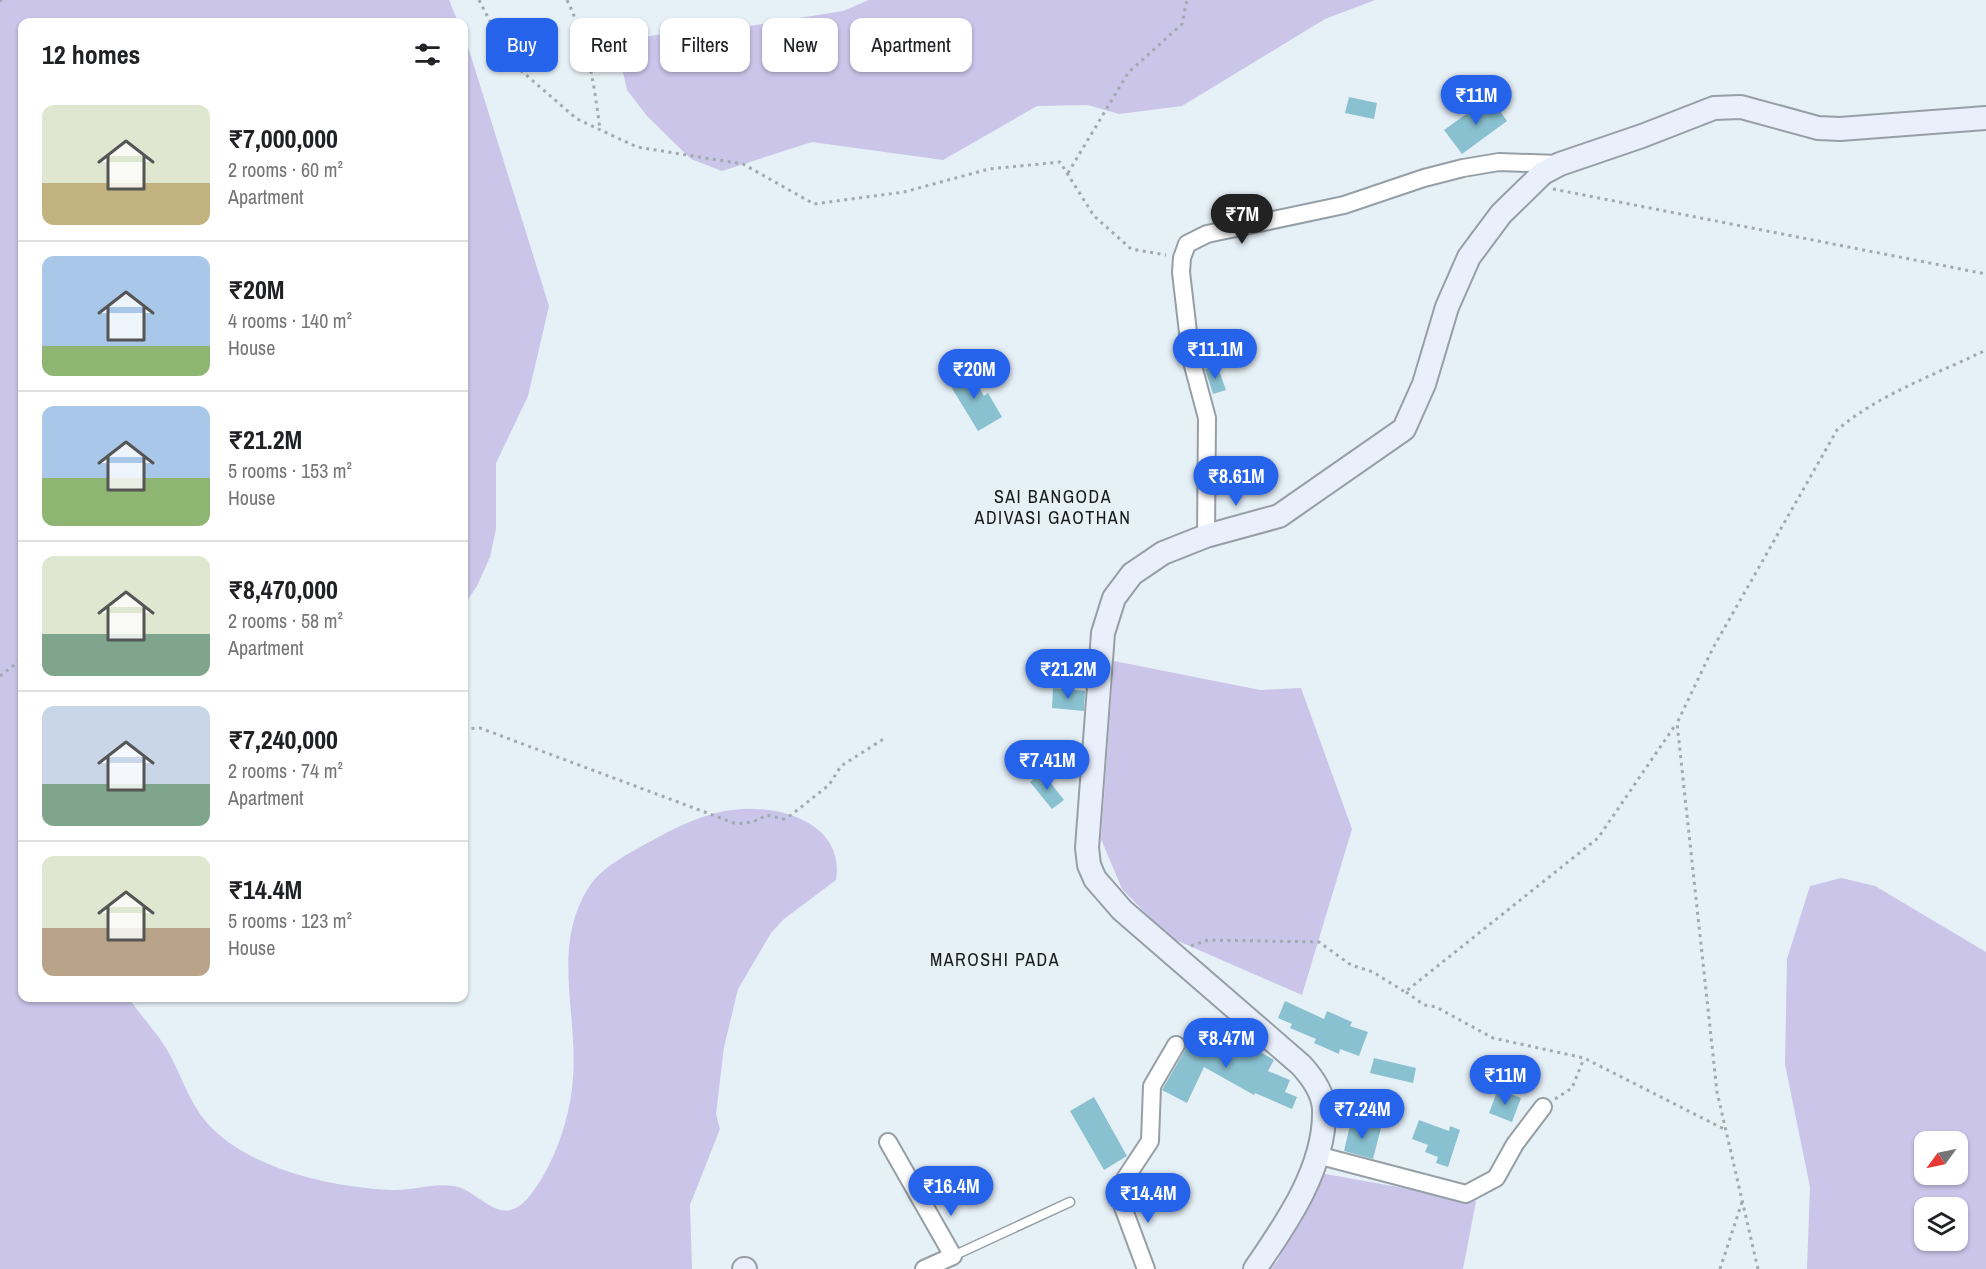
<!DOCTYPE html>
<html lang="en">
<head>
<meta charset="utf-8">
<style>
  body { margin:0; font-family:"Archivo Narrow",sans-serif; background:#f2f2f2; color:#202124; height:100vh; display:flex; flex-direction:column; font-size:22px; white-space:nowrap }
  * { box-sizing:border-box; margin:0 }
  p { font-size:20px; color:#757577 }
  .icon { flex:none; width:33px; height:33px; fill:none; stroke:currentColor; stroke-width:2; stroke-linecap:round; stroke-linejoin:round }
  .map { position:relative; flex:1; overflow:hidden }
  .details { position:absolute; left:18px; top:18px; width:450px; height:984px; display:flex; flex-direction:column; background:#fff; border-radius:12px; box-shadow:0 2px 4px #0004 }
  .details>* { flex:none }
  .top-card { position:absolute; left:486px; top:18px; width:570px; height:54px; display:flex; gap:12px }
  .needle { width:39px; rotate:237deg }
  .fabs { position:absolute; left:1914px; top:1131px; display:grid; gap:12px }
  .fabs a { display:grid; place-items:center; width:54px; height:54px; border-radius:12px; background:#fff; box-shadow:0 2px 4px #0004; font-size:30px }
  .price { position:absolute; translate:-50% -51px; padding:0 14px; border-radius:21px; background:#2563eb; color:#fff; font-size:20px; line-height:39px; filter:drop-shadow(0 2px 3px #0008) }
  .price::after { content:''; position:absolute; left:50%; top:36px; width:18px; height:14px; margin-left:-9px; background:inherit; clip-path:polygon(0 0,100% 0,50% 100%) }
  .price.selected { background:#222; color:#fff }
  ul { padding:0; list-style:none }
  li { display:flex; align-items:center; gap:18px; height:150px; padding:0 24px }
  li+li { border-top:2px solid #e0e0e0 }
  li span { display:grid; place-items:center; flex:none; width:168px; height:120px; border-radius:12px; color:#555 }
  li>.icon { margin-inline-start:auto }
  span .icon { width:72px; height:72px; fill:#fffc; stroke-width:1 }
  li b { font-size:26px }
  h2 { display:flex; justify-content:space-between; align-items:center; height:72px; padding:0 24px; font-size:26px }
  .tag { padding:0 21px; border-radius:12px; background:#fff; box-shadow:0 2px 4px #0004; font-size:21px; line-height:54px }
  .tag.selected { background:#2563eb; color:#fff }
  .map>svg:first-child { display:block }
  .green { fill:#cac5e9; fill-rule:evenodd }
  .building { fill:#8ac1d1 }
  .lines { fill:none; stroke-linecap:round; stroke-linejoin:round }
  .lane-casing { stroke:#969fa6; stroke-width:11 }
  .street-casing { stroke:#969fa6; stroke-width:20 }
  .secondary-casing { stroke:#969fa6; stroke-width:26 }
  .path { stroke:#a2aaaf; stroke-width:3; stroke-dasharray:3 4.5; stroke-linecap:butt }
  .lane { stroke:#fff; stroke-width:8 }
  .street { stroke:#fff; stroke-width:16 }
  .secondary { stroke:#eaeffc; stroke-width:22 }
  .labels { text-anchor:middle; dominant-baseline:central; stroke-width:6; stroke-linejoin:round; paint-order:stroke }
  .neighbourhood-label { font-size:18px; letter-spacing:1.5px; fill:#171b1d; stroke:#e6f0f7 }
</style>
</head>
<body>
<div class="map">
<svg width="1986" height="1269" viewBox="0 0 1986 1269">
  <rect width="100%" height="100%" fill="#e6f0f7"/>
  <g class="green">
    <path d="M0,0h449l9,22h-436v976h107c12,19 29,35 40,55 13,24 20,49 38,70 41,46 124,64 184,67 21,1 41,-7 62,-4 27,3 46,45 75,12 26,-31 43,-82 45,-121 5,-65 -22,-131 16,-190 13,-21 43,-35 64,-47 31,-17 66,-33 102,-31 42,1 89,23 81,71l-52,39 -13,14 -33,56 -14,58 -8,67 4,15 -30,76 2,64h-692z"/>
    <polygon points="869,0 1375,0 1325,19 1182,106 1119,114 1088,105 1037,106 943,160 812,142 722,171 691,159 647,116 627,90 620,59 644,37 705,27 738,28 843,11"/>
    <polygon points="464,34 549,306 528,396 496,463 496,529 490,557 477,586 464,605"/>
    <polygon points="1114,661 1260,690 1301,688 1352,829 1302,995 1169,937 1122,889 1101,839"/>
    <path d="M1841,878l34,8 111,66v317h-179l3,-82 -25,-123 2,-105 23,-73zM1924,1142h34v32h-34zM1924,1208h34v32h-34z"/>
    <polygon points="1320,1173 1476,1201 1463,1269 1271,1269 1278,1260"/>
  </g>
  <g class="building">
    <polygon points="1349,97 1377,103 1374,119 1345,113"/>
    <polygon points="1490,97 1507,121 1462,154 1444,130"/>
    <polygon points="1217,365 1226,390 1213,394 1205,369"/>
    <polygon points="966,368 984,396 988,393 1002,417 978,431 947,380"/>
    <polygon points="1053,688 1085,691 1084,711 1052,708"/>
    <polygon points="1039,741 1064,741 1063,759 1039,759"/>
    <polygon points="1042,772 1064,800 1052,809 1030,782"/>
    <polygon points="1285,1001 1324,1019 1327,1011 1352,1022 1350,1026 1368,1032 1359,1056 1340,1049 1339,1054 1314,1043 1316,1039 1290,1028 1292,1024 1278,1018"/>
    <polygon points="1189,1025 1233,1050 1239,1040 1274,1060 1268,1071 1290,1080 1285,1092 1297,1097 1292,1109 1255,1093 1254,1095 1204,1067 1187,1103 1162,1090 1185,1050 1183,1038"/>
    <polygon points="1374,1058 1416,1068 1413,1083 1370,1073"/>
    <polygon points="1498,1089 1521,1098 1512,1122 1489,1113"/>
    <polygon points="1094,1097 1127,1156 1104,1170 1070,1111"/>
    <polygon points="1419,1120 1449,1131 1450,1126 1460,1130 1448,1167 1436,1163 1438,1157 1425,1152 1428,1145 1412,1139"/>
    <polygon points="1351,1121 1381,1128 1373,1159 1344,1151"/>
  </g>
  <g class="lines">
    <g class="lane-casing">
      <polyline id="lane" points="953,1256 1070,1202"/>
    </g>
    <g class="street-casing">
      <g id="street">
        <polyline points="1206,536 1207,418 1191,358 1181,272 1182,258 1187,244 1207,234 1344,205 1424,178 1463,168 1499,162 1559,164"/>
        <polyline points="888,1142 953,1256 924,1269"/>
        <polyline points="1317,1155 1466,1194 1496,1178 1515,1144 1543,1107"/>
        <polyline points="1146,1269 1117,1191 1150,1141 1152,1086 1176,1045"/>
      </g>
    </g>
    <g class="secondary-casing">
      <g id="secondary">
        <polyline points="744,1269 745,1269"/>
        <path d="M1255,1269c31,-45 71,-102 69,-160 -1,-17 -12,-32 -23,-44l-179,-155 -27,-31 -6,-14 -2,-17 16,-215 11,-35 18,-24 31,-21 43,-17 73,-20 125,-87 20,-45 23,-77 22,-50 32,-43 42,-41 17,-9 82,-28 72,-28 27,-1 77,21 22,1 146,-11"/>
      </g>
    </g>
    <g class="path">
      <polyline points="479,0 511,62 577,119 637,147 743,164 814,204 904,192 989,169 1060,162 1094,216 1131,249 1166,255"/>
      <path d="M567,0c21,44 27,82 33,130"/>
      <polyline points="0,1 2,0"/>
      <polyline points="1068,173 1128,73 1182,24 1187,0"/>
      <polyline points="1553,189 1986,274"/>
      <polyline points="0,676 22,659"/>
      <path d="M464,729l16,-1 254,95c13,1 22,-1 32,-8l18,4 7,-4 38,-30 12,-19 44,-28"/>
      <polyline points="1191,946 1208,940 1319,942 1351,965 1373,972 1405,992 1598,838 1676,724"/>
      <polyline points="1406,992 1424,1005 1436,1007 1493,1038 1584,1058 1726,1130"/>
      <polyline points="1555,1099 1572,1088 1584,1058"/>
      <polyline points="1720,1269 1742,1202"/>
      <path d="M1758,1269l-41,-177 -40,-369 36,-75 124,-218c42,-36 100,-56 149,-80"/>
    </g>
    <use href="#lane" class="lane"/>
    <use href="#street" class="street"/>
    <use href="#secondary" class="secondary"/>
  </g>
  <g class="labels">
    <g class="neighbourhood-label">
      <text x="1053" y="496">SAI BANGODA<tspan x="1053" dy="21">ADIVASI GAOTHAN</tspan></text>
      <text x="995" y="959">MAROSHI PADA</text>
    </g>
  </g>
</svg>
<div class="fabs">
<a><svg class="needle" viewBox="-14 -14 28 28"><path d="M0-13l5 13h-10z" fill="#e53935"/><path d="M0 13l5-13h-10z" fill="#757577"/></svg></a>
<a><svg class="icon" aria-label="layers" viewBox="0 0 24 24"><path d="M12 4l9 5-9 5-9-5zM3 14l9 5 9-5"/></svg></a>
</div>
<b class="price" style="left:1476px;top:126px">₹11M</b>
<b class="price selected" style="left:1242px;top:245px">₹7M</b>
<b class="price" style="left:1215px;top:380px">₹11.1M</b>
<b class="price" style="left:974px;top:400px">₹20M</b>
<b class="price" style="left:1236px;top:507px">₹8.61M</b>
<b class="price" style="left:1068px;top:700px">₹21.2M</b>
<b class="price" style="left:1047px;top:791px">₹7.41M</b>
<b class="price" style="left:1226px;top:1069px">₹8.47M</b>
<b class="price" style="left:1505px;top:1106px">₹11M</b>
<b class="price" style="left:1362px;top:1140px">₹7.24M</b>
<b class="price" style="left:951px;top:1217px">₹16.4M</b>
<b class="price" style="left:1148px;top:1224px">₹14.4M</b>
<div class="top-card">
<a class="tag selected">Buy</a>
<a class="tag">Rent</a>
<a class="tag">Filters</a>
<a class="tag">New</a>
<a class="tag">Apartment</a>
</div>
<section class="details">
<h2>12 homes<svg class="icon" aria-label="filters" viewBox="0 0 24 24"><path d="M4 7h16M4 17h16"/><circle cx="9" cy="7" r="2"/><circle cx="15" cy="17" r="2"/></svg></h2>
<ul>
<li><span style="background:linear-gradient(#dfe7d0 65%,#c2b280 0)"><svg class="icon" aria-label="home" viewBox="0 0 24 24"><path d="M3 11l9-7 9 7M6 9v11h12V9"/></svg></span><div><b>₹7,000,000</b><p>2 rooms · 60 m²</p><p>Apartment</p></div></li>
<li><span style="background:linear-gradient(#a9c7e8 75%,#8fb573 0)"><svg class="icon" aria-label="home" viewBox="0 0 24 24"><path d="M3 11l9-7 9 7M6 9v11h12V9"/></svg></span><div><b>₹20M</b><p>4 rooms · 140 m²</p><p>House</p></div></li>
<li><span style="background:linear-gradient(#a9c7e8 60%,#8fb573 0)"><svg class="icon" aria-label="home" viewBox="0 0 24 24"><path d="M3 11l9-7 9 7M6 9v11h12V9"/></svg></span><div><b>₹21.2M</b><p>5 rooms · 153 m²</p><p>House</p></div></li>
<li><span style="background:linear-gradient(#dfe7d0 65%,#7fa58c 0)"><svg class="icon" aria-label="home" viewBox="0 0 24 24"><path d="M3 11l9-7 9 7M6 9v11h12V9"/></svg></span><div><b>₹8,470,000</b><p>2 rooms · 58 m²</p><p>Apartment</p></div></li>
<li><span style="background:linear-gradient(#c9d6e8 65%,#7fa58c 0)"><svg class="icon" aria-label="home" viewBox="0 0 24 24"><path d="M3 11l9-7 9 7M6 9v11h12V9"/></svg></span><div><b>₹7,240,000</b><p>2 rooms · 74 m²</p><p>Apartment</p></div></li>
<li><span style="background:linear-gradient(#dfe7d0 60%,#b9a48a 0)"><svg class="icon" aria-label="home" viewBox="0 0 24 24"><path d="M3 11l9-7 9 7M6 9v11h12V9"/></svg></span><div><b>₹14.4M</b><p>5 rooms · 123 m²</p><p>House</p></div></li>
</ul>
</section>
</div>
</body>
</html>
